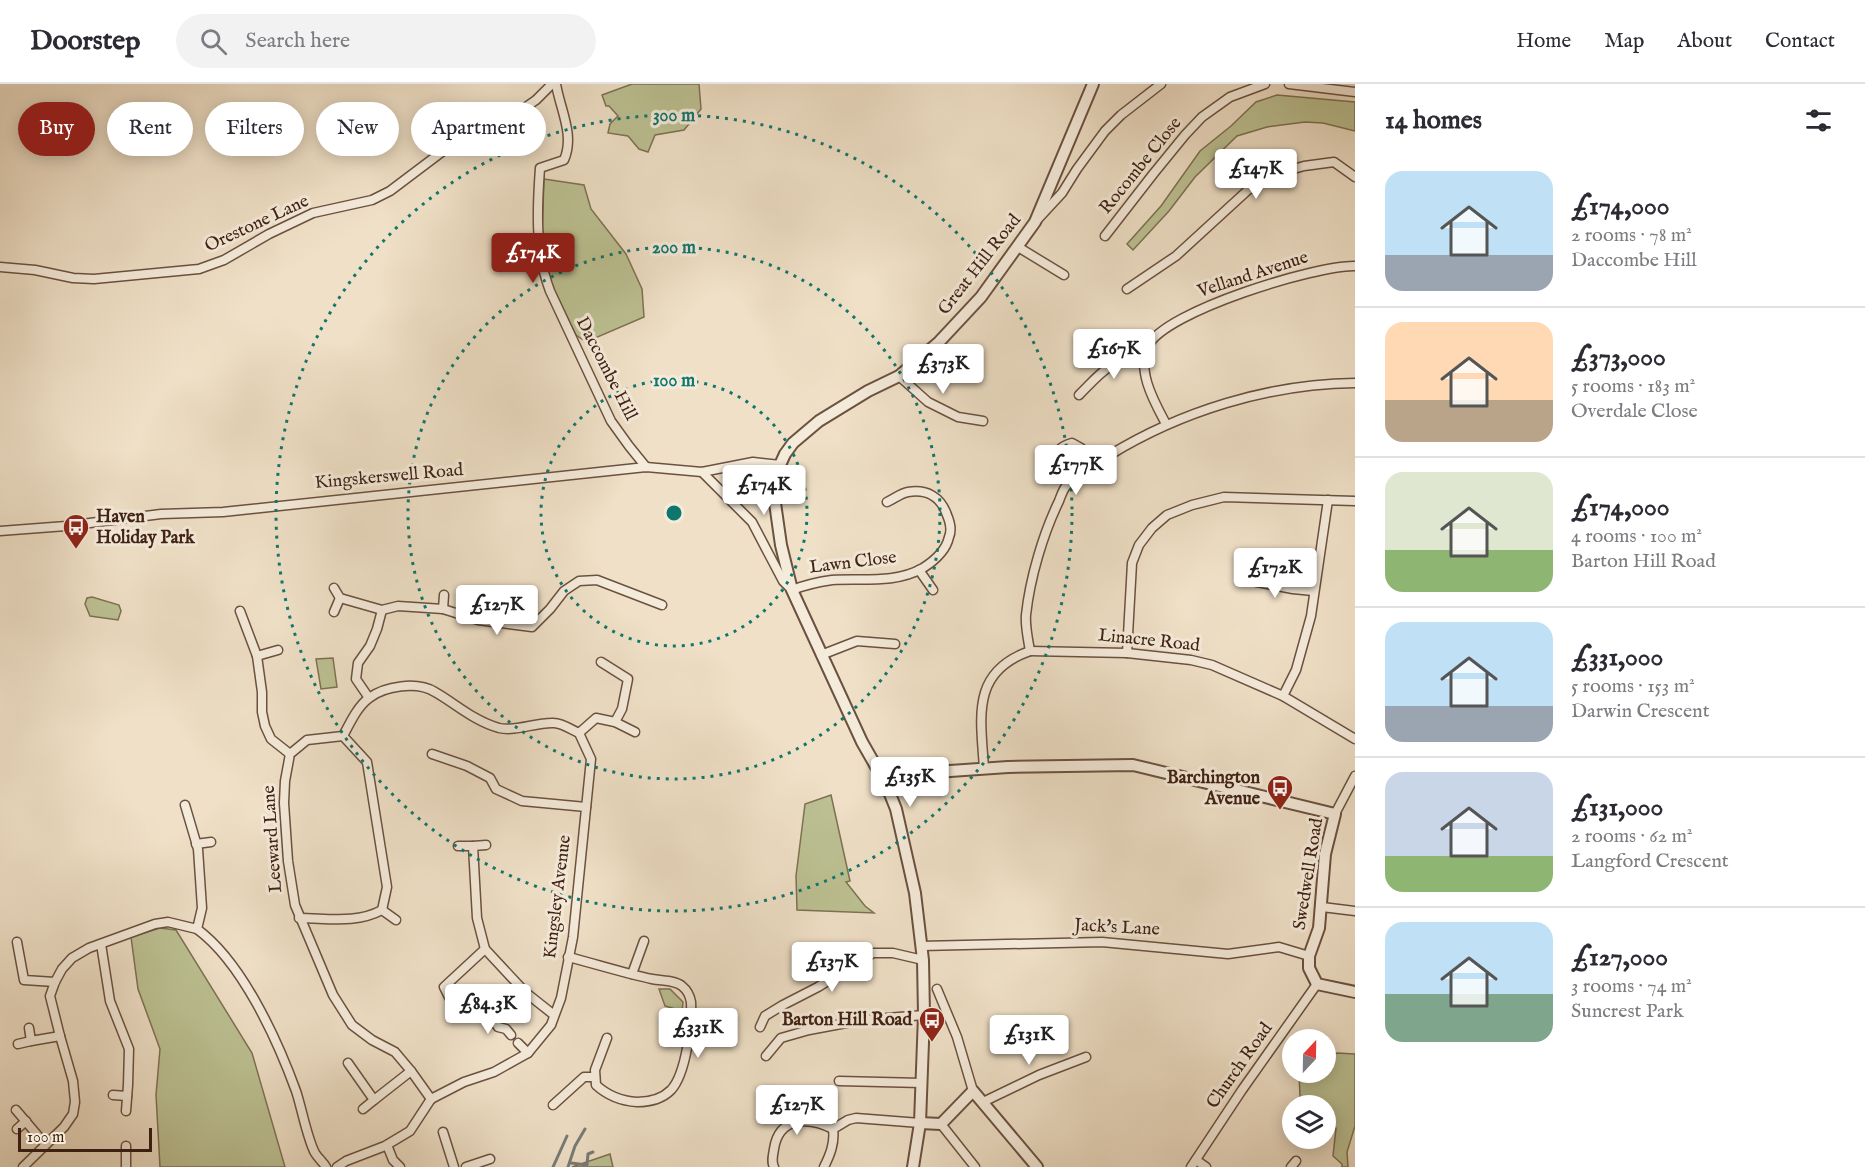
<!DOCTYPE html>
<html lang="en">
<head>
<meta charset="utf-8">
<style>
  body { margin:0; font-family:"IM FELL English",serif; background:#f2f2f3; color:#2b2b33; height:100vh; display:flex; flex-direction:column; font-size:22px; white-space:nowrap }
  * { box-sizing:border-box; margin:0 }
  p { font-size:20px; color:#7c7c81 }
  .icon { flex:none; width:33px; height:33px; fill:none; stroke:currentColor; stroke-width:2; stroke-linecap:round; stroke-linejoin:round }
  .map { position:relative; flex:1; overflow:hidden }
  .drawer { display:flex; flex-direction:column; background:#fff; width:510px }
  .drawer>* { flex:none }
  .banner { position:absolute; left:18px; top:18px; width:570px; height:54px; display:flex; gap:12px }
  .needle { width:39px; rotate:22deg }
  .fabs { position:absolute; left:1282px; top:945px; display:grid; gap:12px }
  .fabs a { display:grid; place-items:center; width:54px; height:54px; border-radius:50%; background:#fff; box-shadow:0 3px 15px #0003; font-size:30px }
  .scale { position:absolute; left:18px; bottom:15px; width:134px; box-sizing:border-box; padding-left:6px; border:3px solid #3f2113; border-top:0; font-size:16px; line-height:21px; white-space:nowrap; color:#3f2113; -webkit-text-stroke:4px #f5ebdb; paint-order:stroke }
  .price { position:absolute; translate:-50% -51px; padding:0 14px; border-radius:6px; background:#fff; color:#222; font-size:20px; line-height:39px; filter:drop-shadow(0 2px 3px #0008) }
  .price::after { content:''; position:absolute; left:50%; top:36px; width:18px; height:14px; margin-left:-9px; background:inherit; clip-path:polygon(0 0,100% 0,50% 100%) }
  .price.current { background:#8f2418; color:#fff }
  ul { padding:0; list-style:none }
  li { display:flex; align-items:center; gap:18px; height:150px; padding:0 30px }
  li+li { border-top:2px solid #e1e1e2 }
  li span { display:grid; place-items:center; flex:none; width:168px; height:120px; border-radius:18px; color:#555 }
  li>.icon { margin-inline-start:auto }
  span .icon { width:72px; height:72px; fill:#fffc; stroke-width:1 }
  li b { font-size:26px }
  h2 { display:flex; justify-content:space-between; align-items:center; height:72px; padding:0 30px; font-size:26px }
  .chip { padding:0 21px; border-radius:27px; background:#fff; box-shadow:0 3px 15px #0003; font-size:21px; line-height:54px }
  .chip.current { background:#8f2418; color:#fff }
  header { display:flex; align-items:center; gap:36px; box-sizing:border-box; height:84px; padding:0 30px; background:#fff; border-bottom:2px solid #e1e1e2 }
  header strong { font-size:28px }
  nav { display:flex; gap:33px; margin-inline-start:auto; font-size:21px }
  .search { width:420px; height:54px; background:#f2f2f3; display:flex; align-items:center; gap:15px; box-sizing:border-box; padding:0 21px; border-radius:33px; color:#7c7c81; font-size:22px }
  main { display:flex; flex:1; min-height:0 }
  .map>svg:first-child { display:block }
  .green { fill:#bcc193; stroke:#7e7153; stroke-width:1.5 }
  .lines { fill:none; stroke-linecap:round; stroke-linejoin:round }
  .stream { stroke:#777d7a; stroke-width:3 }
  .minor-casing { stroke:#6b5140; stroke-width:11 }
  .tertiary-casing { stroke:#6b5140; stroke-width:14 }
  .minor { stroke:#f5ebdb; stroke-width:8 }
  .tertiary { stroke:#f5ebdb; stroke-width:10 }
  .ring { fill:none; stroke:#0f766e; stroke-width:3; stroke-dasharray:3 6 }
  .labels { text-anchor:middle; dominant-baseline:central; stroke-width:6; stroke-linejoin:round; paint-order:stroke }
  .street-label { font-size:18px; fill:#3f2113; stroke:#f5ebdb }
  .poi-label { font-size:18px; font-weight:bold; fill:#3f2113; stroke:#f5ebdb; text-anchor:end }
  .centre { fill:#0f766e; stroke:#f5ebdb; stroke-width:3 }
  .ring-label { font-size:18px; text-anchor:middle; font-weight:bold; fill:#0f766e; stroke:#f5ebdb; stroke-width:6; stroke-linejoin:round; paint-order:stroke }
</style>
</head>
<body>
<header>
<strong>Doorstep</strong>
<div class="search"><svg class="icon" aria-label="search" viewBox="0 0 24 24"><circle cx="10" cy="10" r="6"/><path d="M15 15l6 6"/></svg>Search here</div>
<nav><a>Home</a><a>Map</a><a>About</a><a>Contact</a></nav>
</header>
<main>
<div class="map">
<svg width="1355" height="1083" viewBox="0 0 1355 1083">
  <rect width="100%" height="100%" fill="#efe0c7"/>
  <filter id="stains"><feTurbulence type="fractalNoise" baseFrequency=".00333" numOctaves="4"/><feColorMatrix values="0 0 0 0 .2 0 0 0 0 .09 0 0 0 0 .02 0 0 0 .5 -.17"/></filter>
  <radialGradient id="worn" r=".72"><stop offset=".6" stop-color="#630" stop-opacity="0"/><stop offset="1" stop-color="#630" stop-opacity=".3"/></radialGradient>
  <g class="green">
    <polygon points="632,0 699,0 701,25 684,46 655,51 648,68 639,65 628,52 608,49 610,40 618,32 609,22 606,22 602,11"/>
    <polygon points="1277,11 1355,18 1355,47 1323,39 1305,38 1267,43 1237,52 1195,93 1169,127 1133,166 1127,160 1161,122 1200,67 1231,42 1256,18"/>
    <polygon points="544,95 584,101 591,125 626,170 642,205 644,233 586,258 576,251 548,194 542,152"/>
    <polygon points="92,513 119,521 121,527 118,536 90,532 85,520 87,514"/>
    <polygon points="333,574 337,603 321,605 316,575"/>
    <polygon points="831,711 850,797 846,798 865,822 874,829 797,826 796,792 805,720"/>
    <polygon points="160,844 176,846 252,969 285,1083 160,1083 156,1011 160,965 138,905 131,853"/>
    <polygon points="659,905 670,905 683,918 682,927 665,922"/>
    <polygon points="1337,969 1355,970 1355,1042 1347,1068 1348,1083 1342,1083 1342,1080 1333,1072 1336,1044 1326,1042 1326,1022 1295,1021 1300,1012 1299,989 1326,988 1326,976"/>
    <polygon points="610,1070 613,1083 572,1083"/>
  </g>
  <g class="lines">
    <g class="stream">
      <polyline points="571,1079 587,1081 588,1070 593,1068"/>
      <polyline points="553,1083 567,1052"/>
      <polyline points="568,1083 575,1062 585,1045"/>
    </g>
    <g class="minor-casing">
      <g id="minor">
        <path d="M556,0c4,25 19,51 8,76l-24,8c-3,41 -5,84 10,123l61,130 18,25 17,21"/>
        <polyline points="1289,0 1355,8"/>
        <polyline points="1037,136 1062,109 1077,85 1105,47 1121,31 1161,0"/>
        <polyline points="1105,152 1154,89 1185,51 1202,33 1230,13 1265,0"/>
        <polyline points="1018,163 1064,191"/>
        <polyline points="0,183 35,186 73,194 94,195 199,185 224,176 269,150 313,129 372,116 390,107 455,58 476,46 510,34 536,16 552,0"/>
        <polyline points="1127,205 1176,172 1248,106 1276,90 1304,82 1334,78 1355,93"/>
        <polyline points="899,292 928,318 958,333 983,337"/>
        <path d="M1079,311c23,-23 31,-36 65,-38"/>
        <path d="M1166,340c-11,-21 -30,-53 -18,-78 17,-35 169,-81 207,-80"/>
        <path d="M1049,387c5,-14 7,-24 23,-28l9,5 14,17"/>
        <path d="M702,388l50,50 31,59 9,9c13,-5 26,-8 40,-10 30,-2 63,4 91,-12 11,-7 23,-17 26,-31 3,-7 1,-15 -2,-22 -6,-18 -20,-26 -39,-23 -7,1 -14,7 -21,10"/>
        <polyline points="0,447 66,442 161,430 223,428 646,383 702,388 753,378 780,381"/>
        <polyline points="919,486 933,506"/>
        <polyline points="1241,495 1293,505 1313,507"/>
        <polyline points="334,504 340,514 382,526"/>
        <polyline points="443,525 444,511"/>
        <polyline points="240,527 257,572 262,608 262,628 265,642 271,655 290,670"/>
        <polyline points="334,528 340,514"/>
        <polyline points="1030,567 1127,569 1191,576 1212,581 1283,612 1355,655"/>
        <polyline points="1127,569 1132,479 1139,461 1152,444 1167,431 1192,421 1224,413 1355,417"/>
        <polyline points="821,571 857,557 895,560"/>
        <polyline points="257,572 278,566"/>
        <polyline points="601,578 628,595 622,625 615,638"/>
        <polyline points="1283,612 1296,586 1311,532 1328,416"/>
        <polyline points="369,614 356,595 358,579 370,562 377,545 382,526 398,522 443,525 478,536 532,543 550,525 564,507 579,497 597,496 662,521"/>
        <polyline points="579,649 596,634 615,638 635,648"/>
        <path d="M343,652c7,-13 14,-29 26,-38 16,-12 48,-17 66,-6 21,12 39,29 64,36 17,4 37,-6 55,-5 8,0 18,7 25,10l12,26 -18,178 -12,61 -10,27 -23,28 -34,19 -30,10 -33,17"/>
        <polyline points="343,652 307,656 290,670 285,697 284,719 288,777 295,821 333,911 352,941 372,956 395,968 411,987 431,1015"/>
        <polyline points="432,670 467,682 490,694 496,705 522,717 586,723"/>
        <path d="M984,685c-3,-51 -14,-97 46,-118 -2,-12 -5,-25 -4,-36 4,-37 17,-81 33,-114 2,-5 4,-12 8,-16 12,-11 28,-20 41,-29 73,-45 161,-72 247,-73"/>
        <path d="M185,721l13,44 4,59 -5,21c45,33 80,110 99,162 6,18 11,47 19,62 3,5 8,9 11,14"/>
        <polyline points="1335,730 1355,692"/>
        <polyline points="196,760 211,758"/>
        <polyline points="486,761 473,762 477,834 485,865 525,908 554,931"/>
        <polyline points="458,762 473,762"/>
        <polyline points="1322,823 1355,827"/>
        <polyline points="382,826 396,836"/>
        <path d="M299,834c28,0 57,6 83,-8l5,-23 -20,-125 -24,-26"/>
        <polyline points="17,858 24,896 55,898"/>
        <polyline points="101,860 110,917 129,965 128,1001 126,1027"/>
        <polyline points="921,862 1102,858 1228,870 1279,863 1309,872"/>
        <path d="M568,873c28,7 56,16 84,22 10,2 23,1 30,7 5,4 8,10 9,16 1,22 -5,72 -20,88 -9,9 -22,12 -34,12 -16,-1 -29,-6 -41,-17l-1,-15 12,-32"/>
        <polyline points="632,890 644,857"/>
        <polyline points="937,905 957,953 973,1007"/>
        <polyline points="490,930 498,943 506,945 511,951"/>
        <polyline points="459,933 444,903 485,865"/>
        <polyline points="760,943 765,932 783,921 818,903 873,869 893,869 923,876"/>
        <polyline points="29,944 31,957 60,952"/>
        <polyline points="518,959 528,969"/>
        <polyline points="18,960 31,957"/>
        <polyline points="766,972 781,954 809,946 862,936 924,931"/>
        <polyline points="348,979 374,1016 411,987"/>
        <polyline points="839,997 922,999"/>
        <polyline points="113,1011 127,1012"/>
        <polyline points="983,1018 1039,991 1086,973"/>
        <polyline points="553,1021 584,993 595,993"/>
        <polyline points="363,1025 374,1016"/>
        <polyline points="16,1026 45,1060"/>
        <polyline points="941,1040 975,1083"/>
        <polyline points="17,1045 26,1037"/>
        <polyline points="833,1045 848,1036 856,1034 920,1039"/>
        <polyline points="443,1048 454,1083"/>
        <polyline points="387,1061 393,1076 400,1083"/>
        <polyline points="1196,1076 1206,1083"/>
        <polyline points="23,1083 64,1043 73,1030 75,1018 73,997 60,952 50,912 55,898 62,885 72,874 89,864 155,840 168,838 197,845"/>
        <polyline points="126,1083 126,1062"/>
        <polyline points="337,1083 346,1077 385,1062 410,1047 431,1015"/>
        <polyline points="466,1083 490,1075"/>
        <path d="M774,1083c-3,-6 -1,-11 0,-18 5,-33 35,-32 59,-20"/>
        <path d="M824,1083c6,-12 11,-24 9,-38"/>
        <polyline points="1191,1083 1242,1006 1317,900"/>
        <polyline points="1291,1083 1296,1077"/>
      </g>
    </g>
    <g class="tertiary-casing">
      <g id="tertiary">
        <polyline points="886,700 922,691 950,687 1008,683 1133,681 1335,730 1325,770 1319,844 1309,872 1309,884 1317,900 1355,908"/>
        <polyline points="920,1039 941,1040 973,1007 1037,1083"/>
        <polyline points="913,1083 920,1039 924,931 923,876 915,809 896,725 886,700 862,658 792,506 781,461 775,419 775,400 780,381 785,370 793,359 819,337 868,307 899,292 939,258 981,213 1035,138 1093,0"/>
      </g>
    </g>
    <use href="#minor" class="minor"/>
    <use href="#tertiary" class="tertiary"/>
  </g>
  <g class="ring">
    <circle cx="674" cy="429" r="133"/>
    <circle cx="674" cy="429" r="266"/>
    <circle cx="674" cy="429" r="398"/>
  </g>
  <defs>
    <g id="bus-pin" transform="scale(1.35)"><path d="M0 17L-7.5 6A9.5 9.5 0 1 1 7.5 6Z" fill="#8f2418" stroke="#f5ebdb"/><path d="M-5-6H5V4H4V6H2V4H-2V6H-4V4H-5ZM-3.5-4V0h7V-4ZM-3.5 1.2v1.5H-2V1.2ZM2 1.2v1.5H3.5V1.2Z" fill="#fff"/></g>
  </defs>
  <g fill-rule="evenodd">
    <use href="#bus-pin" x="76" y="443"/>
    <use href="#bus-pin" x="1280" y="704"/>
    <use href="#bus-pin" x="932" y="936"/>
  </g>
  <g class="labels">
    <g class="street-label">
      <text transform="translate(1141 82) rotate(-51)">Rocombe Close</text>
      <text transform="translate(257 140) rotate(-25)">Orestone Lane</text>
      <text transform="translate(980 181) rotate(-52)">Great Hill Road</text>
      <text transform="translate(1253 191) rotate(-18)">Velland Avenue</text>
      <text transform="translate(606 285) rotate(63)">Daccombe Hill</text>
      <text transform="translate(389 393) rotate(-5)">Kingskerswell Road</text>
      <text transform="translate(853 479) rotate(-7)">Lawn Close</text>
      <text transform="translate(1149 557) rotate(6)">Linacre Road</text>
      <text transform="translate(273 755) rotate(-94)">Leeward Lane</text>
      <text transform="translate(1309 790) rotate(-81)">Swedwell Road</text>
      <text transform="translate(558 813) rotate(-83)">Kingsley Avenue</text>
      <text transform="translate(1117 844) rotate(3)">Jack's Lane</text>
      <text transform="translate(1240 982) rotate(-55)">Church Road</text>
    </g>
    <g class="poi-label">
      <text x="96" y="433" text-anchor="start">Haven<tspan x="96" dy="21">Holiday Park</tspan></text>
      <text x="1260" y="694">Barchington<tspan x="1260" dy="21">Avenue</tspan></text>
      <text x="912" y="936">Barton Hill Road</text>
    </g>
  </g>
  <circle cx="674" cy="429" r="9" class="centre"/>
  <g class="ring-label">
    <text x="674" y="37">300 m</text>
    <text x="674" y="169">200 m</text>
    <text x="674" y="302">100 m</text>
  </g>
  <rect width="100%" height="100%" filter="url(#stains)"/>
  <rect width="100%" height="100%" fill="url(#worn)"/>
</svg>
<div class="fabs">
<a><svg class="needle" viewBox="-14 -14 28 28"><path d="M0-13l5 13h-10z" fill="#e53935"/><path d="M0 13l5-13h-10z" fill="#7c7c81"/></svg></a>
<a><svg class="icon" aria-label="layers" viewBox="0 0 24 24"><path d="M12 4l9 5-9 5-9-5zM3 14l9 5 9-5"/></svg></a>
</div>
<div class="scale">100 m</div>
<b class="price" style="left:1256px;top:116px">£147K</b>
<b class="price current" style="left:533px;top:200px">£174K</b>
<b class="price" style="left:1114px;top:296px">£167K</b>
<b class="price" style="left:943px;top:311px">£373K</b>
<b class="price" style="left:1076px;top:412px">£177K</b>
<b class="price" style="left:764px;top:432px">£174K</b>
<b class="price" style="left:1275px;top:515px">£172K</b>
<b class="price" style="left:497px;top:552px">£127K</b>
<b class="price" style="left:910px;top:724px">£135K</b>
<b class="price" style="left:832px;top:909px">£137K</b>
<b class="price" style="left:488px;top:951px">£84.3K</b>
<b class="price" style="left:698px;top:975px">£331K</b>
<b class="price" style="left:1029px;top:982px">£131K</b>
<b class="price" style="left:797px;top:1052px">£127K</b>
<div class="banner">
<a class="chip current">Buy</a>
<a class="chip">Rent</a>
<a class="chip">Filters</a>
<a class="chip">New</a>
<a class="chip">Apartment</a>
</div>
</div>
<section class="drawer">
<h2>14 homes<svg class="icon" aria-label="filters" viewBox="0 0 24 24"><path d="M4 7h16M4 17h16"/><circle cx="9" cy="7" r="2"/><circle cx="15" cy="17" r="2"/></svg></h2>
<ul>
<li><span style="background:linear-gradient(#bfe0f5 70%,#9aa5b1 0)"><svg class="icon" aria-label="home" viewBox="0 0 24 24"><path d="M3 11l9-7 9 7M6 9v11h12V9"/></svg></span><div><b>£174,000</b><p>2 rooms · 78 m²</p><p>Daccombe Hill</p></div></li>
<li><span style="background:linear-gradient(#ffd9b3 65%,#b9a48a 0)"><svg class="icon" aria-label="home" viewBox="0 0 24 24"><path d="M3 11l9-7 9 7M6 9v11h12V9"/></svg></span><div><b>£373,000</b><p>5 rooms · 183 m²</p><p>Overdale Close</p></div></li>
<li><span style="background:linear-gradient(#dfe7d0 65%,#8fb573 0)"><svg class="icon" aria-label="home" viewBox="0 0 24 24"><path d="M3 11l9-7 9 7M6 9v11h12V9"/></svg></span><div><b>£174,000</b><p>4 rooms · 100 m²</p><p>Barton Hill Road</p></div></li>
<li><span style="background:linear-gradient(#bfe0f5 70%,#9aa5b1 0)"><svg class="icon" aria-label="home" viewBox="0 0 24 24"><path d="M3 11l9-7 9 7M6 9v11h12V9"/></svg></span><div><b>£331,000</b><p>5 rooms · 153 m²</p><p>Darwin Crescent</p></div></li>
<li><span style="background:linear-gradient(#c9d6e8 70%,#8fb573 0)"><svg class="icon" aria-label="home" viewBox="0 0 24 24"><path d="M3 11l9-7 9 7M6 9v11h12V9"/></svg></span><div><b>£131,000</b><p>2 rooms · 62 m²</p><p>Langford Crescent</p></div></li>
<li><span style="background:linear-gradient(#bfe0f5 60%,#7fa58c 0)"><svg class="icon" aria-label="home" viewBox="0 0 24 24"><path d="M3 11l9-7 9 7M6 9v11h12V9"/></svg></span><div><b>£127,000</b><p>3 rooms · 74 m²</p><p>Suncrest Park</p></div></li>
</ul>
</section>
</main>
</body>
</html>
